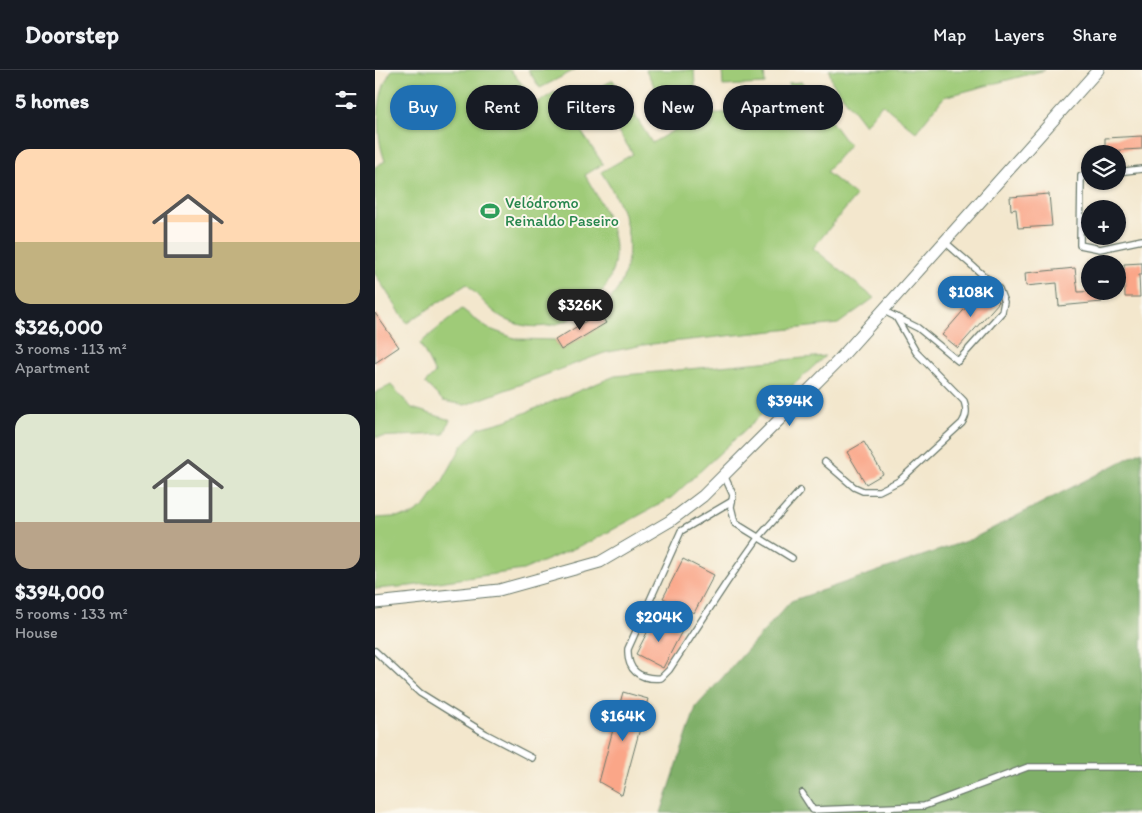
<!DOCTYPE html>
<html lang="en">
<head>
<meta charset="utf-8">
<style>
  body { margin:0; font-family:Itim,sans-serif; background:#20242c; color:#f1f3f6; height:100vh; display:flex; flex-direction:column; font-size:19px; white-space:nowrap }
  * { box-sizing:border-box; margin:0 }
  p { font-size:16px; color:#9ea1a6 }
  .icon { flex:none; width:28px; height:28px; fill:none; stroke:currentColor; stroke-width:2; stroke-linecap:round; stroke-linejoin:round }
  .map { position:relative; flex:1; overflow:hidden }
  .sheet { display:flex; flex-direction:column; background:#171b24; width:375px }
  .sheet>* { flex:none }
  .hud { position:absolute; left:15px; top:15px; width:475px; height:45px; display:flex; gap:10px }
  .buttons { position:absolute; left:706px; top:75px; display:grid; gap:10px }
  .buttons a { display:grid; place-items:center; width:45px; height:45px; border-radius:50%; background:#171b24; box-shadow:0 1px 4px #0004; font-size:25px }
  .price { position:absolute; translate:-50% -42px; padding:0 11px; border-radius:18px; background:#1f6fb2; color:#fff; font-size:16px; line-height:32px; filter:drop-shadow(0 1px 2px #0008) }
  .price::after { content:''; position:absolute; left:50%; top:30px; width:15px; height:11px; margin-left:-8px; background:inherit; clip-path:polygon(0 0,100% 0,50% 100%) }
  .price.active { background:#222; color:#fff }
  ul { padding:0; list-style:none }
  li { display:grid; align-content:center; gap:10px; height:265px; padding:0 15px }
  li span { display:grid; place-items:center; height:155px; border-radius:15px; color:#555 }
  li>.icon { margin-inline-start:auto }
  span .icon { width:90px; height:90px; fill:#fffc; stroke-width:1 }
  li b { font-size:21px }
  h2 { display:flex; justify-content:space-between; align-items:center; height:60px; padding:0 15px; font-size:21px }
  .pill { padding:0 18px; border-radius:22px; background:#171b24; box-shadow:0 1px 4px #0004; font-size:18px; line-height:45px }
  .pill.active { background:#1f6fb2; color:#fff }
  header { display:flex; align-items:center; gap:30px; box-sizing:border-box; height:70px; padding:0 25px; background:#171b24; border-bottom:1px solid #363941 }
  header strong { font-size:24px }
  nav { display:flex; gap:28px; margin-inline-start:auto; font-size:18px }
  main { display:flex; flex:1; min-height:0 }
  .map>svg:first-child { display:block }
  .green { fill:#9fcb78; stroke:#5f8456 }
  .forest { fill:#7faf68; stroke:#4f764e }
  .building { fill:#faa688 }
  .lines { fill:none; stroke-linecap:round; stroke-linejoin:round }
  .service-casing { stroke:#69786a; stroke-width:8 }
  .minor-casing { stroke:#69786a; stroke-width:13 }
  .service { stroke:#fff; stroke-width:5.5 }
  .minor { stroke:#fff; stroke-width:11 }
  .labels { text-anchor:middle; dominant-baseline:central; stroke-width:4; stroke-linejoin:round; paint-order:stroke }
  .leisure-label { font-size:16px; fill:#27864d; stroke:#fbf7ec; text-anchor:start }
</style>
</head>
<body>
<header>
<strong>Doorstep</strong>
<nav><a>Map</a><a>Layers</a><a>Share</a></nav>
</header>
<main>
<section class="sheet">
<h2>5 homes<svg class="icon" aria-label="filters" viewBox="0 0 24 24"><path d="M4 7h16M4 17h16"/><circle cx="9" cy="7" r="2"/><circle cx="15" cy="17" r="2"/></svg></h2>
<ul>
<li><span style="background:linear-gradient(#ffd9b3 60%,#c2b280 0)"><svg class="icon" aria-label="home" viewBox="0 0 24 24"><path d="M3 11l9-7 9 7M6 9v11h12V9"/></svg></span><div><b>$326,000</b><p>3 rooms · 113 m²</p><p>Apartment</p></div></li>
<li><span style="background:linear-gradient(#dfe7d0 70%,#b9a48a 0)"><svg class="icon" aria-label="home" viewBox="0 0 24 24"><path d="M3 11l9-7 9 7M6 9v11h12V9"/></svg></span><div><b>$394,000</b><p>5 rooms · 133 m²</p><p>House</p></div></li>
</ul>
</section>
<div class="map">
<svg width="767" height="743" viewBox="0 0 767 743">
  <rect width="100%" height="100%" fill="#fbf7ec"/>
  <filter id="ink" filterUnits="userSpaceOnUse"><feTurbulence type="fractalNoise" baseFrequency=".02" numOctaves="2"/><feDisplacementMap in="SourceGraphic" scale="10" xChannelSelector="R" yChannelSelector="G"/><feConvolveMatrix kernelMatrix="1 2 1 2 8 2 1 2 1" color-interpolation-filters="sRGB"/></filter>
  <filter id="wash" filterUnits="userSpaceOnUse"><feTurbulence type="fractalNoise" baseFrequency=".0096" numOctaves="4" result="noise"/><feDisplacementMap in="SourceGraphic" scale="20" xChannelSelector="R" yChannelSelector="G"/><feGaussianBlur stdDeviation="1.12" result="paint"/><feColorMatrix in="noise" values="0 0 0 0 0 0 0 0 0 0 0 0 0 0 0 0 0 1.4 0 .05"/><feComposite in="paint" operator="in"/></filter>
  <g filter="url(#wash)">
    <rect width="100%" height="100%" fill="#f3e7cd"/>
    <g class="green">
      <path d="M17,0h118l3,3 24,30 18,-11 48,72 -18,11c13,23 29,47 30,74 2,52 -54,90 -101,74 -20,-7 -33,-24 -47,-39l-60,39 -32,-49v-107l10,-6c-10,-27 -10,-67 7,-91z"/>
      <polygon points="153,0 200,0 165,18"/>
      <path d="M271,0h48l3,44 93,-4 -1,-27 13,-1 42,57 6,5 -24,28 30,24 -43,52 61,50 -36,26 -195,21 -39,8 -139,52 -22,-4 -18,-18 10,-10 -15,-30 42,-34 25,19 30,11 38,1 6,10 44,-27 -6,-10c7,-10 19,-21 23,-32 16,-41 2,-74 -21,-109l32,-18 -41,-62 21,-12 39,63 24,-14z"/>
      <polygon points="347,0 389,0 390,14 348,16"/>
      <polygon points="454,0 670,0 569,27 541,62 507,34 490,55 457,12"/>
      <polygon points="450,286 296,428 217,471 148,500 35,516 0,519 0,448 35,446 50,436 67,412 87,376 104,358 130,351 240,306"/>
      <polygon points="16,315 37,338 75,350 69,364 0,367 0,323"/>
    </g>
    <polygon class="forest" points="767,381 767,743 286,743 321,637 416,531 597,469"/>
    <g id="blocks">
      <g class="building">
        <polygon points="767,66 767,79 730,81 730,68"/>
        <polygon points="674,124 677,156 643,158 641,139 636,140 635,127"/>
        <polygon points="767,193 767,205 764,205 765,227 750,227 749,194"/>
        <polygon points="700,198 703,222 726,221 727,232 684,236 682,213 651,216 650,203"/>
        <polygon points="609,217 624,232 583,278 567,265"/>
        <polygon points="0,243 24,277 0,293"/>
        <polygon points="224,243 231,253 186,280 180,270"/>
        <polygon points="489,372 508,404 491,414 472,382"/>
        <polygon points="308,489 339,505 319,543 288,528"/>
        <polygon points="280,547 307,561 288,598 261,584"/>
        <polygon points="248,622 273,629 247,725 224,712"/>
      </g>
    </g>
  </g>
  <g filter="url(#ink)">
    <use href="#blocks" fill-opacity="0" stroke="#69786a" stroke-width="1"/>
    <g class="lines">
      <g class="service-casing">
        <g id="service">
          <polyline points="742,102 767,99"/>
          <polyline points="715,105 706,106 705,175 725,179 767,170"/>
          <polyline points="509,241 543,258 583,291 627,242 629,232 624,219 570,172"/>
          <path d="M450,392l29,25 9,4h16l20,-10 63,-58c5,-8 5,-13 2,-22l-48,-49 -20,-35"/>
          <polyline points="349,405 358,425 356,437 360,453 417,488"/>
          <path d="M357,431l-51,30 -53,118c-1,21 11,31 33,29l8,-8 58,-88 31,-44 42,-47"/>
          <polyline points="0,581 45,623 111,664 157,688"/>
          <polyline points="427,723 438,740 549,736 653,697 767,697"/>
        </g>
      </g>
      <g class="minor-casing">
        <polyline id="minor" points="0,533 124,520 225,492 295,451 328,426 461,293 723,0"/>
      </g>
      <use href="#service" class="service"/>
      <use href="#minor" class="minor"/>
    </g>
  </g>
  <defs>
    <g id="stadium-bare" transform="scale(1.5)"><path d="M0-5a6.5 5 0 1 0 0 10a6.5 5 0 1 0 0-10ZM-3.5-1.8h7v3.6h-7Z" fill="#2e9e5b" stroke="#fbf7ec" stroke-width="2.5" paint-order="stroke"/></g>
  </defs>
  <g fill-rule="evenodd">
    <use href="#stadium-bare" x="115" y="141"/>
  </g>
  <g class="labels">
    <g class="leisure-label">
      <text x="130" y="132">Velódromo<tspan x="130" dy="18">Reinaldo Paseiro</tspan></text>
    </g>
  </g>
</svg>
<div class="buttons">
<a><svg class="icon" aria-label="layers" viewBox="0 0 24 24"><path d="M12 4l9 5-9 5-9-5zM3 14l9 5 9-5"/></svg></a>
<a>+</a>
<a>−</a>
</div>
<b class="price" style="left:596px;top:248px">$108K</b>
<b class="price active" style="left:205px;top:261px">$326K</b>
<b class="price" style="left:415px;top:357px">$394K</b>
<b class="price" style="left:284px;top:573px">$204K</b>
<b class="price" style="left:248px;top:672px">$164K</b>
<div class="hud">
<a class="pill active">Buy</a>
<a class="pill">Rent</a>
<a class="pill">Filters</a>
<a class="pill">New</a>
<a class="pill">Apartment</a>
</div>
</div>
</main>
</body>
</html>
